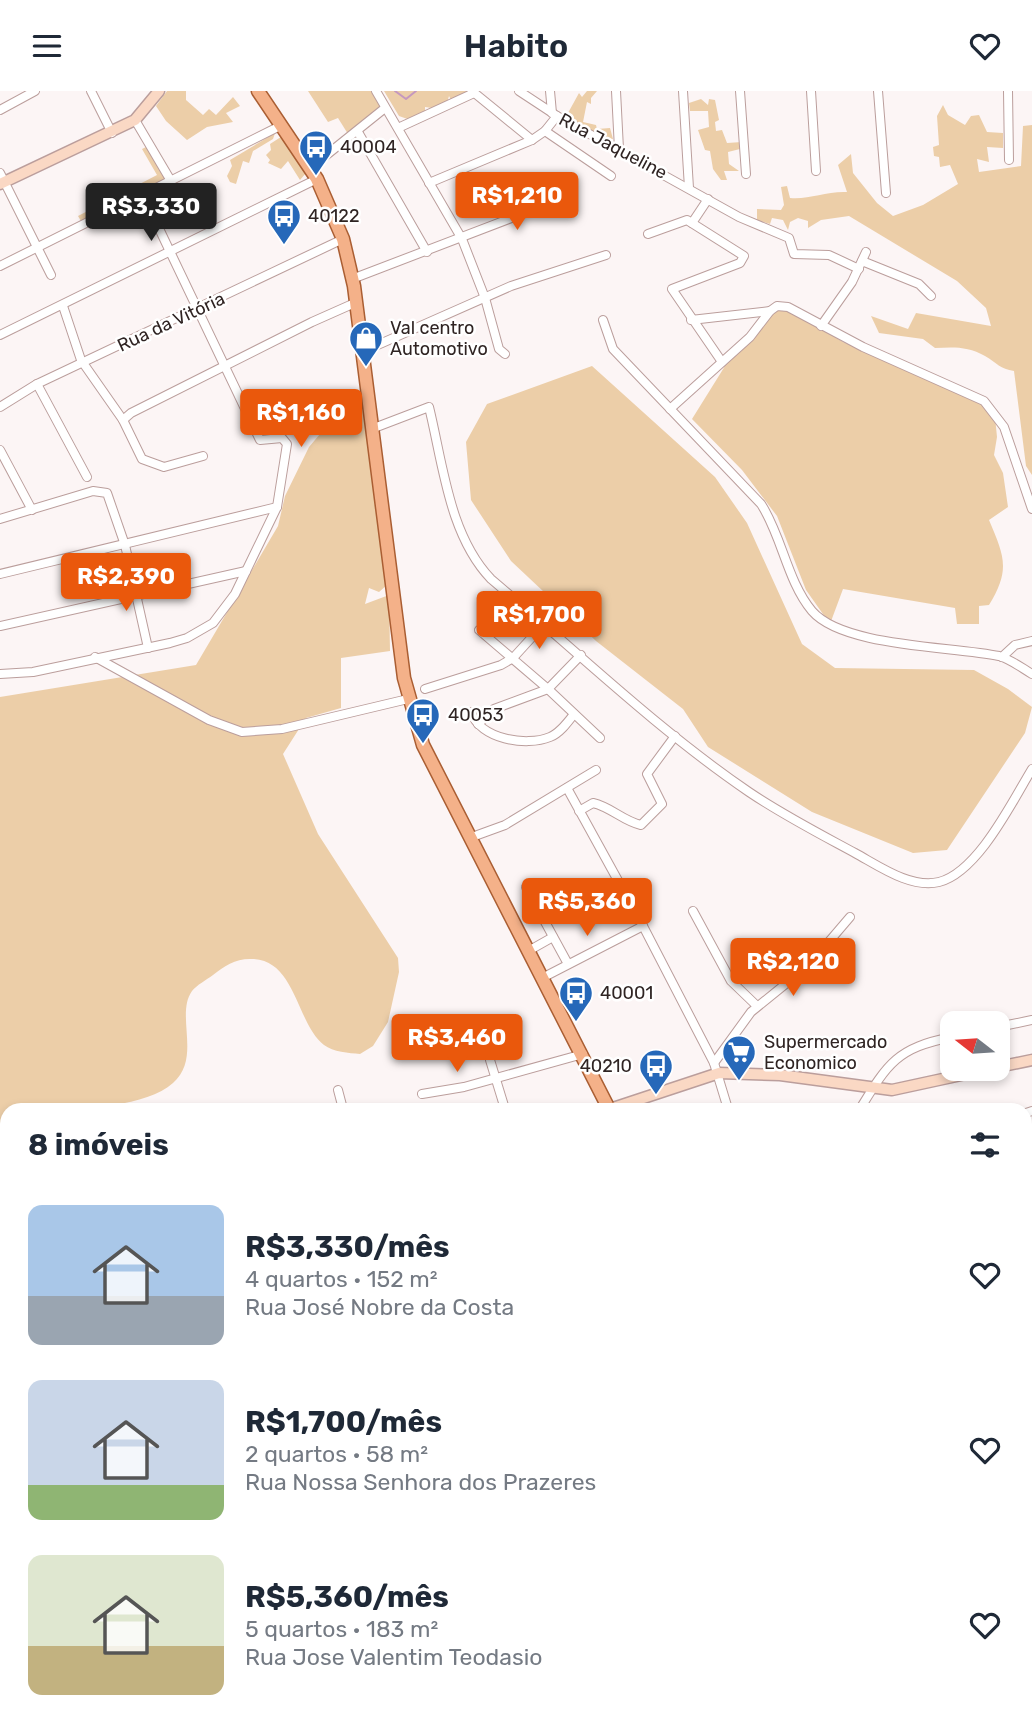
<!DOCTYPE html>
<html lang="pt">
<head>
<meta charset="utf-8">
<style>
  body { margin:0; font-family:Rubik,sans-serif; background:#f6f6f7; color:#1f2937; height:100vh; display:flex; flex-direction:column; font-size:26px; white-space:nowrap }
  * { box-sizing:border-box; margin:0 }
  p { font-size:23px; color:#747a83 }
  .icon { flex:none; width:38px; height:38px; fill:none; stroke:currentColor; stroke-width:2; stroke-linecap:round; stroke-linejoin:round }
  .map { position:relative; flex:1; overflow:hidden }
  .panel { position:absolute; left:0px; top:1012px; width:1032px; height:625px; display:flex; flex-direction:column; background:#fff; border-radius:21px 21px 0 0; box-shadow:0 4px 10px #0003 }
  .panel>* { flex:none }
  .needle { width:46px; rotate:287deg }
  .controls { position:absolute; left:940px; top:920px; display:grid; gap:14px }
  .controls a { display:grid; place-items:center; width:70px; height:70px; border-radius:14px; background:#fff; box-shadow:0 4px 10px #0003; font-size:35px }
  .price { position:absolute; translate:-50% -60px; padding:0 16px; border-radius:7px; background:#ea580c; color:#fff; font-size:23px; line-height:46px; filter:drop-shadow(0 2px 4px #0008) }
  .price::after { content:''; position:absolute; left:50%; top:42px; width:21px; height:16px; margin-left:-10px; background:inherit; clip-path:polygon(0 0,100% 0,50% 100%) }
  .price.active { background:#222; color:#fff }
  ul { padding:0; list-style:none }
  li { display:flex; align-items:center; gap:21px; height:175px; padding:0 28px }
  li span { display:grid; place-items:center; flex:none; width:196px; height:140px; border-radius:14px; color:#555 }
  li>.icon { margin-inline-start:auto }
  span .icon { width:84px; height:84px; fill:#fffc; stroke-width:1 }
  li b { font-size:30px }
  h2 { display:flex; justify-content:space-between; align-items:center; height:84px; padding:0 28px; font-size:30px }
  header { display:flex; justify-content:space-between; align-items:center; height:91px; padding:0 28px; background:#fff; font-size:32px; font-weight:600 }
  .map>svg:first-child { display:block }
  .green { fill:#eccea8 }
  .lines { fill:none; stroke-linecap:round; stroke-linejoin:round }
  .stream { stroke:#c598be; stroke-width:2 }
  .street-casing { stroke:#bb9e9c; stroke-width:10 }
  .secondary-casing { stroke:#bb9e9c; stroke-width:13 }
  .primary-casing { stroke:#aa5e33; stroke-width:15 }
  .street { stroke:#fff; stroke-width:8 }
  .secondary { stroke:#fad8c4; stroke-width:10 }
  .primary { stroke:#f4b189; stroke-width:12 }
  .tram { stroke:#726867; stroke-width:2 }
  .labels { text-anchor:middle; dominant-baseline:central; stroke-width:5; stroke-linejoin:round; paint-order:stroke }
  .street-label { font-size:18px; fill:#2f2423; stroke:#fff }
  .poi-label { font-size:18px; fill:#2f2423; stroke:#fff; text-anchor:start }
</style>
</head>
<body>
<header><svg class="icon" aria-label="menu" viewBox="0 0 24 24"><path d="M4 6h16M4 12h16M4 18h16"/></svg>Habito<svg class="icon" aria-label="heart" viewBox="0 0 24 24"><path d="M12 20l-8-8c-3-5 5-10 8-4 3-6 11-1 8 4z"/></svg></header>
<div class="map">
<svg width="1032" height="1635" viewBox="0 0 1032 1635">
  <rect width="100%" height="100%" fill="#fcf5f5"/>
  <g class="green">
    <polygon points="167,0 186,0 186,9 203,24 209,18 216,24 233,6 240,15 226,22 233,31 207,36 187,49 166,30 156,15"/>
    <polygon points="308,0 373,0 381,18 348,43 338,27 328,31"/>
    <polygon points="384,0 469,0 452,11 449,5 445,19 425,16 425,23 413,30 399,25"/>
    <polygon points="587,0 597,0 591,7 591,13 587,11 583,31 596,34 597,38 610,37 613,48 603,49 561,26 562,21 568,22 579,2 582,6"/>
    <polygon points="701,8 708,14 709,8 715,9 719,29 715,31 716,40 722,39 727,52 742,51 744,57 728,61 729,73 739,80 724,80 727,89 721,89 713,78 710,60 705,59 698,39 709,36 708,20 690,20 689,12"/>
    <path d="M943,14l5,10 17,10 6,-9 8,-1 8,17 16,1v15l-16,-1 2,15 -12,-3 2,13 42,-6 2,-40 9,-1v350l-6,-9 -12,-95c-14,-2 -17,-8 -29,-15 -17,-10 -32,-9 -50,-8l-12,-9 -44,-6 -8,-17 37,13 8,-16 75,13 -5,-18 -29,-27 -108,-65 -28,4 -13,8v-7l-10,-3 -8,4 -2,8 -5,-10 -11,-2 -2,6 -13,-4v-11l24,1 3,-5 -3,-18 6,-1 3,12c18,2 36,-7 57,-6l-9,-27 13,-11 2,19 24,30 16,13 30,-11 35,-21 -8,-19 -10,2 -1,-10 -5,-1 -1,-9 6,-2 -2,-29z"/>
    <polygon points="275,42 273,48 253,60 249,72 243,70 236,93 230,91 227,85 232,75 230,69"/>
    <polygon points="284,44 306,82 300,89 288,70 281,78 268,72 270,69 266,64 271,59 270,53"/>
    <polygon points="148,55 169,89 81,130 78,125 157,84 142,58"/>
    <path d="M782,214l61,37 132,56 20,19 2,20 -3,18 9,18 5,34 -19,13c15,36 22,49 0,85l-10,1v18h-22l-2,-16 -112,-19 -13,35 -24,-34 -29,-74 -35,-46 -50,-51 38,-61z"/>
    <polygon points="592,275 715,386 747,432 802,553 835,577 974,579 1008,598 1032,616 1025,642 947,759 913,762 812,721 708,656 683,618 596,550 511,470 471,409 466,351 487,313"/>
    <path d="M365,316l22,178 -8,7 -10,-4 -4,16 24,-9 1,56 -49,7v50l-35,10 -23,36 35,80 80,124 1,14 -11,50 -15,24 -13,8c-11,-1 -27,-2 -36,-9 -28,-22 -28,-85 -72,-86 -15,-1 -28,7 -39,16 -7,5 -16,10 -21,16 -17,24 10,67 -19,92 -34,30 -122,26 -166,26v15l-7,2v-429l196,-32 82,-139 7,-30 24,-49 11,-13 31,-25z"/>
    <polygon points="1032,1375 1032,1575 1026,1567 1026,1376"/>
  </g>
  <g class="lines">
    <polyline class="stream" points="395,0 406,8 416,0"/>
    <g class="street-casing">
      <g id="street">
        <polyline points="91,0 112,42"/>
        <polyline points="376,0 462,148 485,207 499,258 505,263"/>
        <polyline points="472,0 532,49"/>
        <polyline points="519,0 557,25 739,126 789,147 794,163 829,164 859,178"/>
        <polyline points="550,0 552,22"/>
        <polyline points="616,0 619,58"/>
        <polyline points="683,0 689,97"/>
        <polyline points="740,0 746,83"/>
        <polyline points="811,0 816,80"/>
        <polyline points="878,0 886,102"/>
        <polyline points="1008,0 1009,69"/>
        <polyline points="0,19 35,0"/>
        <polyline points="135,29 171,90"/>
        <polyline points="398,37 474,2"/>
        <polyline points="545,40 611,85"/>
        <polyline points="358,41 427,161"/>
        <polyline points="309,78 385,17"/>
        <polyline points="0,82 51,184"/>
        <polyline points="429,92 532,49 545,40 557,25"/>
        <polyline points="692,132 708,108"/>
        <polyline points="648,143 687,129 744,165 740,172 672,198 722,271"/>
        <polyline points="862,170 919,193 931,205"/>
        <polyline points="0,175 280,35"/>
        <polyline points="352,188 561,108"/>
        <polyline points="63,215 81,269 123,329 142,368 164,376 203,365"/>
        <path d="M603,229l10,29 148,155c21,32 26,77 51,107 31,36 139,35 187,45 11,3 23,12 33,18"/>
        <polyline points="691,229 770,220"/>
        <polyline points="821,235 852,191 866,161"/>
        <polyline points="0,244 317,88"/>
        <polyline points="364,260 511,195 606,164"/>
        <polyline points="37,293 87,386"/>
        <polyline points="0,316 37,293 343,148"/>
        <polyline points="670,318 750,246 770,220 777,215 788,216 863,256 984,310 1004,336 1032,418"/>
        <polyline points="123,329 131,322 312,231 357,211"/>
        <path d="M374,337l55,-21c14,57 20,128 62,172 85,72 167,151 258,213 34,23 71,42 106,61 24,13 56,36 84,29 39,-10 73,-80 93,-113"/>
        <polyline points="0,359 32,419"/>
        <polyline points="0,428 93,400 107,402 125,454 148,557"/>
        <polyline points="0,483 277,416"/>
        <polyline points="0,535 246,480"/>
        <polyline points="479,539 548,598 600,647"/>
        <polyline points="95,566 209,629 242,641 282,638 408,608"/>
        <polyline points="1002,566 1015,554 1032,550"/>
        <polyline points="0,583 33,581 170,552 187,547 213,532 235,503 277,416 287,353 282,347 260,349 143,104"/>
        <polyline points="425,598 501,574 513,567 544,533"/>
        <path d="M471,621c9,27 55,35 79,25 10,-4 18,-15 24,-23"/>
        <polyline points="478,633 494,618 548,598 581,564"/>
        <polyline points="567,697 643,835 714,972 728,1018"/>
        <path d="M579,720l14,-8c18,4 30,18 48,22l21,-21 -15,-30 28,-38"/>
        <polyline points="472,746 505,734 596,679"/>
        <polyline points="526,796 568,873"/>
        <polyline points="693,820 731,890 757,915"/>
        <polyline points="530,859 553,846"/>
        <polyline points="544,886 643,835"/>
        <polyline points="998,936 1032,929"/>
        <polyline points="490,969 505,1018"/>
        <polyline points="714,972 751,921 809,874 850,826"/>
        <polyline points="338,999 343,1018"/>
        <polyline points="422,1003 464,996 583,963"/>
        <path d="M860,1018c28,-46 37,-61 92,-72"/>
        <polyline points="1026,1022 1032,1020"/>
        <polyline points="1026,1071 1032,1064"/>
        <polyline points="1026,1148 1032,1165"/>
        <polyline points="0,1155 7,1183"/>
        <polyline points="1026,1171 1032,1168"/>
        <polyline points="1,1237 1,1198"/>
        <polyline points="1026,1275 1032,1292"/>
        <polyline points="1026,1360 1032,1359"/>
        <polyline points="0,1374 7,1376"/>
        <polyline points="1026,1476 1032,1478"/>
        <polyline points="1026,1513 1032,1503"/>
        <polyline points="1026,1563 1032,1570"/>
        <polyline points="490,1629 492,1635"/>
        <polyline points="926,1629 927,1635"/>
        <polyline points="3,1635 6,1582 2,1574 7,1512"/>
        <polyline points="26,1635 26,1629"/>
        <polyline points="108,1635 108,1629"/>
        <polyline points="279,1635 280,1629"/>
        <polyline points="358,1635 358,1629"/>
        <polyline points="432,1635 433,1629"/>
        <polyline points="690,1635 692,1629"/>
        <polyline points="795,1635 795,1629"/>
        <polyline points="867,1635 891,1629"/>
        <polyline points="978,1635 985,1629"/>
      </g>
    </g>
    <g class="secondary-casing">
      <g id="secondary">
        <polyline points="0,93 135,29 159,0"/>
        <polyline points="998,976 1032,969"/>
        <polyline points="610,1018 719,982 780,984 892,999 989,978"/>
        <polyline points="0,1446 7,1447"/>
      </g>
    </g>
    <g class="primary-casing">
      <g id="primary">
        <polyline points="258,0 317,88 343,148 354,195 404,587 423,654 609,1018"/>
        <polyline points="576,1635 578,1629"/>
      </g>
    </g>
    <use href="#street" class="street"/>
    <use href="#secondary" class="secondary"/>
    <use href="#primary" class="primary"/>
    <g class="tram">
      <polyline points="1026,1392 1032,1391"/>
      <polyline points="568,1635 574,1629"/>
    </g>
  </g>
  <defs>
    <g id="bus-pin" transform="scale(1.75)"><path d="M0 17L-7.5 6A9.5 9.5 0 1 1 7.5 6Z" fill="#2668b9" stroke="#fff"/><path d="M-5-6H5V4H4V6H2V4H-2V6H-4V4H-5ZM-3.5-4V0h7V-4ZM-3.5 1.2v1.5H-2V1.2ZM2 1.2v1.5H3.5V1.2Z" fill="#fff"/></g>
    <g id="shop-pin" transform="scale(1.75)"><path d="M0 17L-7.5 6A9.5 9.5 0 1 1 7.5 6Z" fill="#2668b9" stroke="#fff"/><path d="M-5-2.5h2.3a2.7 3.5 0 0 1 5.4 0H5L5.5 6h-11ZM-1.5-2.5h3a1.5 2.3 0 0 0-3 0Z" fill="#fff"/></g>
    <g id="supermarket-pin" transform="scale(1.75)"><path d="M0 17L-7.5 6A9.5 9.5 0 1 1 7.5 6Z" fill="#2668b9" stroke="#fff"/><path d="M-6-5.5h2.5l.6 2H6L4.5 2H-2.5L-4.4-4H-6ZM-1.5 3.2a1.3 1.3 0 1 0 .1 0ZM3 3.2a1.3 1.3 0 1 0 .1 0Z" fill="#fff"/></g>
  </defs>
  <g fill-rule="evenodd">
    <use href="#bus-pin" x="316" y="56"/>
    <use href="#bus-pin" x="284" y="125"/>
    <use href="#shop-pin" x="366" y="247"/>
    <use href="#bus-pin" x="423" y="624"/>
    <use href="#bus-pin" x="576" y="902"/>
    <use href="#supermarket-pin" x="739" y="961"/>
    <use href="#bus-pin" x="656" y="975"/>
  </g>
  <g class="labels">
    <g class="street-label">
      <text transform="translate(613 55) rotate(28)">Rua Jaqueline</text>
      <text transform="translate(171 231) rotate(-25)">Rua da Vitória</text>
    </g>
    <g class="poi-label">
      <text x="340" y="56">40004</text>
      <text x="308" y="125">40122</text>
      <text x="390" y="237">Val centro<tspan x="390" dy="21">Automotivo</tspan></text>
      <text x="448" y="624">40053</text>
      <text x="600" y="902">40001</text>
      <text x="764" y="951">Supermercado<tspan x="764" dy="21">Economico</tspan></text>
      <text x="632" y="975" text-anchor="end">40210</text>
    </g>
  </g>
</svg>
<div class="controls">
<a><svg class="needle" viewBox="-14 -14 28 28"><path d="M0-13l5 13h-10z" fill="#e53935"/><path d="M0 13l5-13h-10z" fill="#747a83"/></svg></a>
</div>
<b class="price" style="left:517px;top:141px">R$1,210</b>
<b class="price active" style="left:151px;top:152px">R$3,330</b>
<b class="price" style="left:301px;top:358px">R$1,160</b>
<b class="price" style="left:126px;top:522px">R$2,390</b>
<b class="price" style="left:539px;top:560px">R$1,700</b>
<b class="price" style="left:587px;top:847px">R$5,360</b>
<b class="price" style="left:793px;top:907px">R$2,120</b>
<b class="price" style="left:457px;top:983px">R$3,460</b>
<section class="panel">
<h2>8 imóveis<svg class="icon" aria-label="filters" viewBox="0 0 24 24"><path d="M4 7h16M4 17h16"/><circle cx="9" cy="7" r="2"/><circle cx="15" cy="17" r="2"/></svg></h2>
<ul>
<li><span style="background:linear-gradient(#a9c7e8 65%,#9aa5b1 0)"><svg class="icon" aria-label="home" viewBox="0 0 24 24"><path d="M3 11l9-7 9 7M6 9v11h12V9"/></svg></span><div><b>R$3,330/mês</b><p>4 quartos · 152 m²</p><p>Rua José Nobre da Costa</p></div><svg class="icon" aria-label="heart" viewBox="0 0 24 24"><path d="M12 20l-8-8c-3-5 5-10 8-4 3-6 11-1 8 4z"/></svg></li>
<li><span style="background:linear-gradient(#c9d6e8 75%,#8fb573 0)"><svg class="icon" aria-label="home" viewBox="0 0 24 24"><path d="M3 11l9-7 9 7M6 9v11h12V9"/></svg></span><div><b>R$1,700/mês</b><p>2 quartos · 58 m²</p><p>Rua Nossa Senhora dos Prazeres</p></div><svg class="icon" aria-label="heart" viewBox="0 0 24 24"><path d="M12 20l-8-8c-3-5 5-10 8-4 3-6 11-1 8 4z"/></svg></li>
<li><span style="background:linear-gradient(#dfe7d0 65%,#c2b280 0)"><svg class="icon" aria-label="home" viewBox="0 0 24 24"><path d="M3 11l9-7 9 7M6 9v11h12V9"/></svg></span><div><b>R$5,360/mês</b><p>5 quartos · 183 m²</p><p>Rua Jose Valentim Teodasio</p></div><svg class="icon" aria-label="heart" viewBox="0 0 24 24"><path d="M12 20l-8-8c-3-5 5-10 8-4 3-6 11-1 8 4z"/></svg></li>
</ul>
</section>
</div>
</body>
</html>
